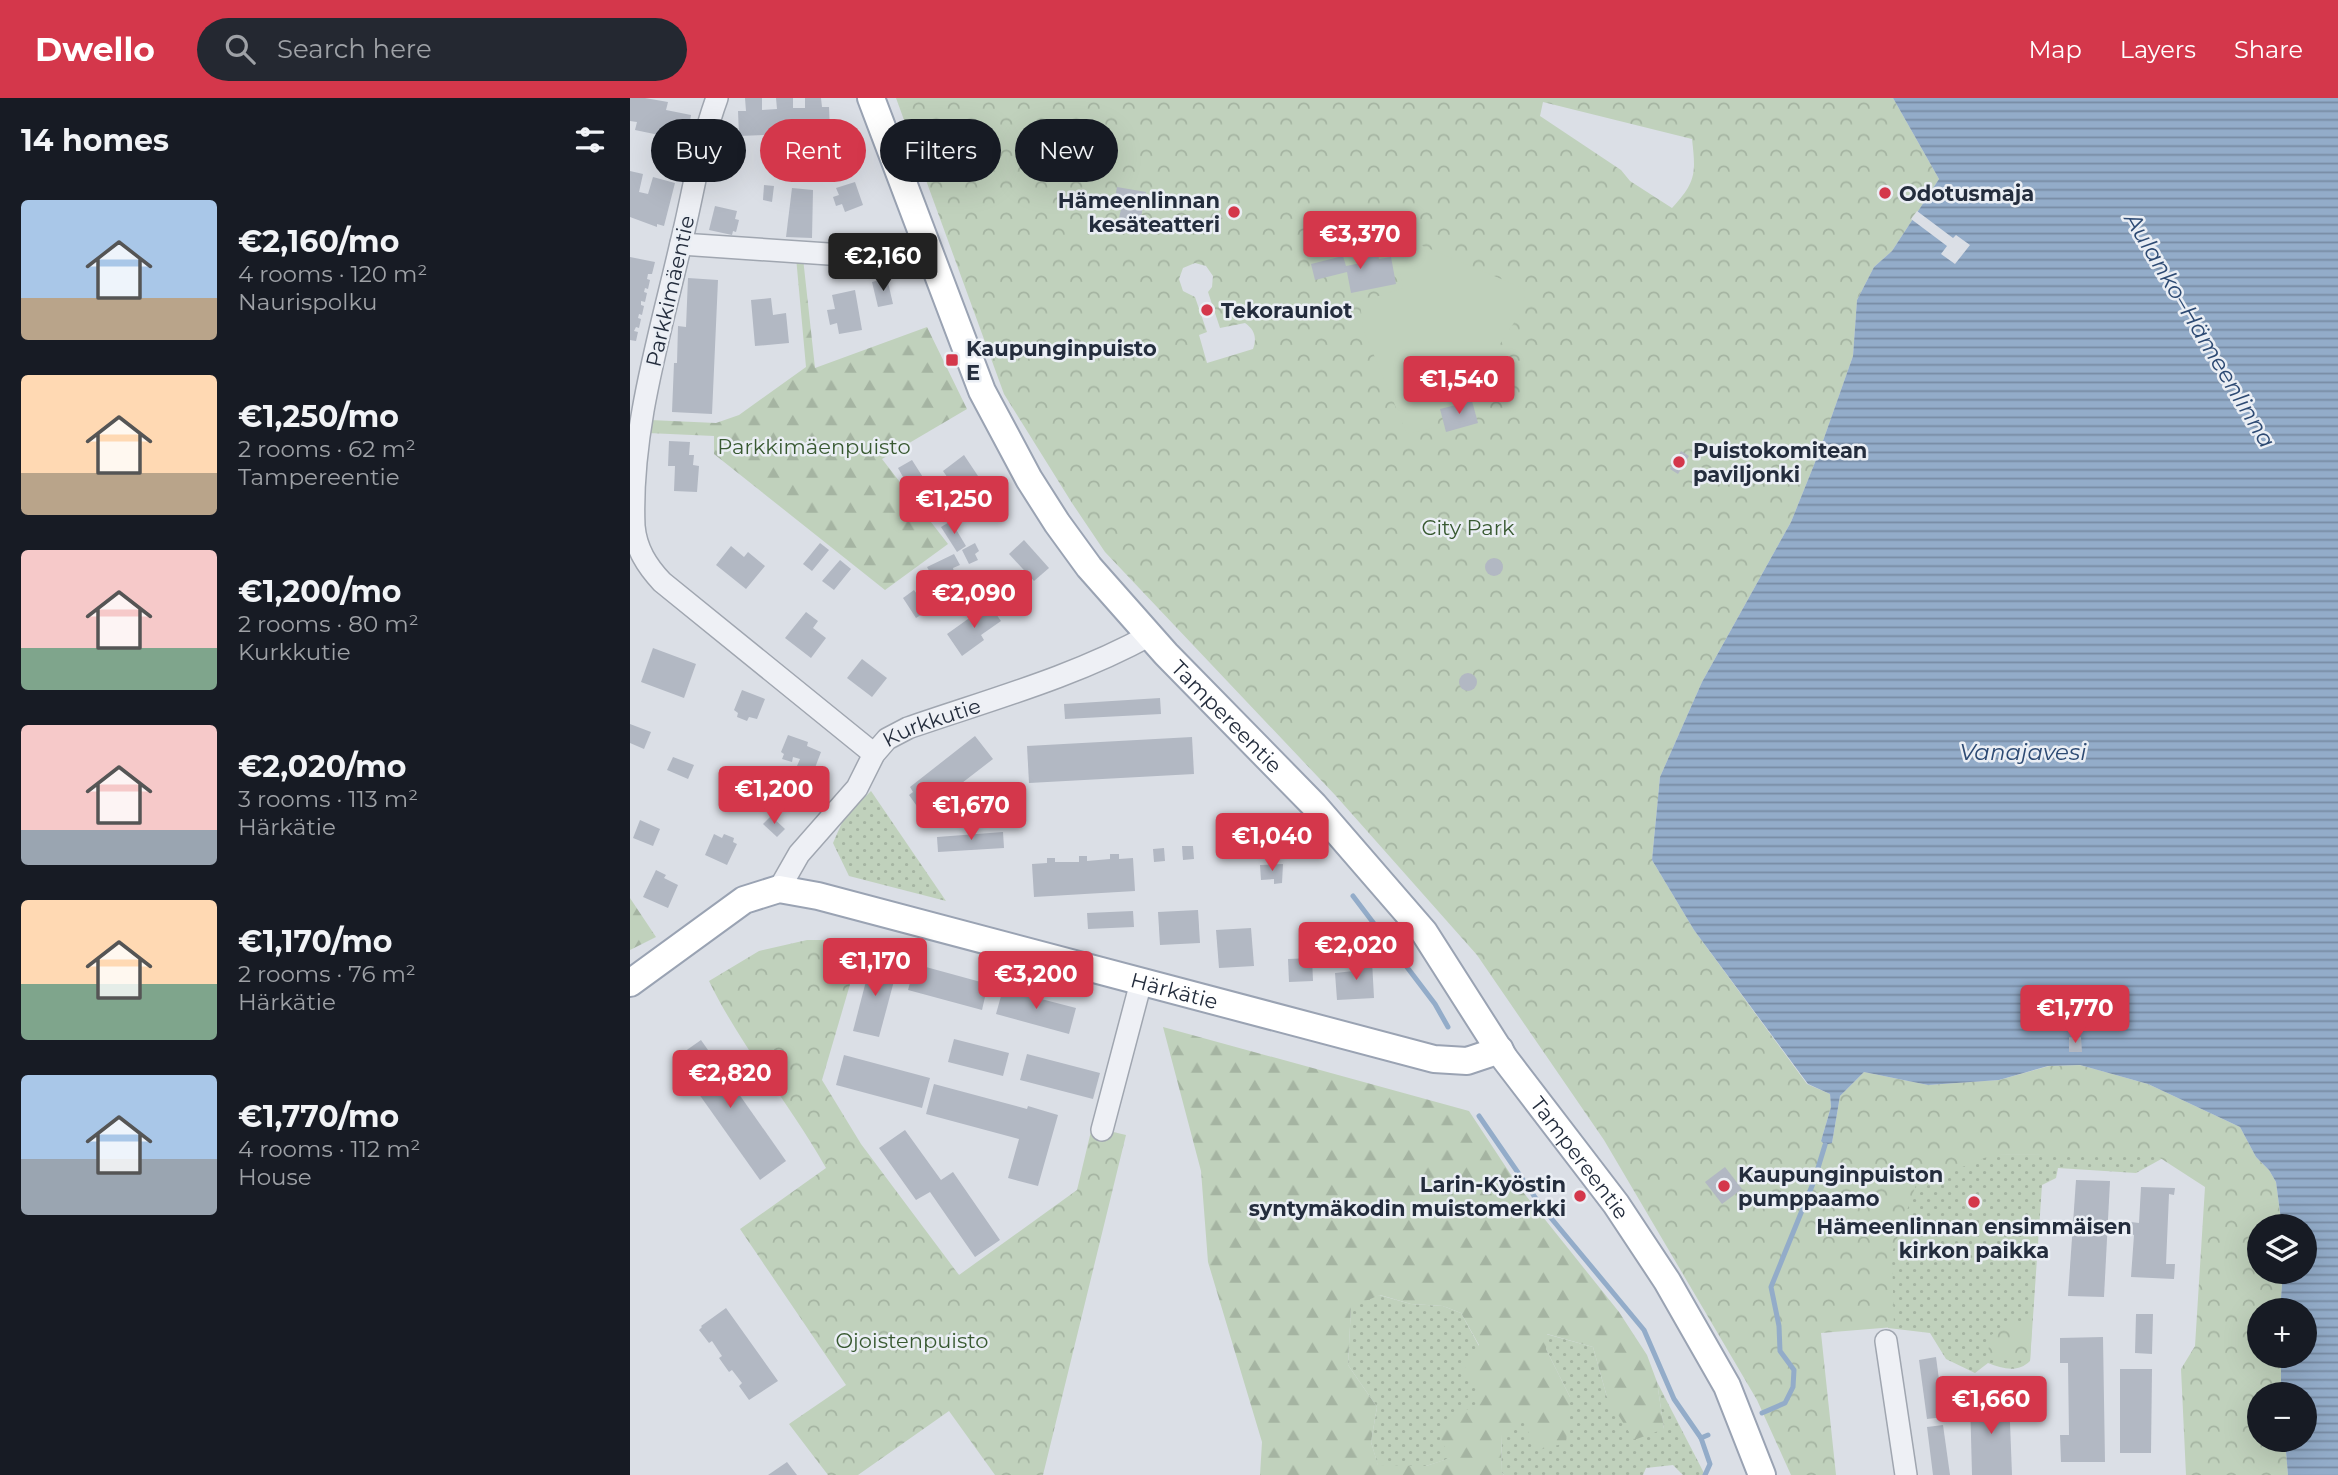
<!DOCTYPE html>
<html lang="en">
<head>
<meta charset="utf-8">
<style>
  body { margin:0; font-family:Montserrat,sans-serif; background:#242831; color:#f1f3f6; height:100vh; display:flex; flex-direction:column; font-size:26px; white-space:nowrap }
  * { box-sizing:border-box; margin:0 }
  p { font-size:23px; color:#9ea1a6 }
  .icon { flex:none; width:38px; height:38px; fill:none; stroke:currentColor; stroke-width:2; stroke-linecap:round; stroke-linejoin:round }
  .map { position:relative; flex:1; overflow:hidden }
  .panel { display:flex; flex-direction:column; background:#171b24; width:630px }
  .panel>* { flex:none }
  .banner { position:absolute; left:21px; top:21px; width:665px; height:63px; display:flex; gap:14px }
  .buttons { position:absolute; left:1617px; top:1116px; display:grid; gap:14px }
  .buttons a { display:grid; place-items:center; width:70px; height:70px; border-radius:50%; background:#171b24; box-shadow:0 7px 28px #0002; font-size:35px }
  .price { position:absolute; translate:-50% -60px; padding:0 16px; border-radius:7px; background:#d4374b; color:#fff; font-size:23px; line-height:46px; filter:drop-shadow(0 2px 4px #0008) }
  .price::after { content:''; position:absolute; left:50%; top:42px; width:21px; height:16px; margin-left:-10px; background:inherit; clip-path:polygon(0 0,100% 0,50% 100%) }
  .price.selected { background:#222; color:#fff }
  ul { padding:0; list-style:none }
  li { display:flex; align-items:center; gap:21px; height:175px; padding:0 21px }
  li span { display:grid; place-items:center; flex:none; width:196px; height:140px; border-radius:7px; color:#555 }
  li>.icon { margin-inline-start:auto }
  span .icon { width:84px; height:84px; fill:#fffc; stroke-width:1 }
  li b { font-size:30px }
  h2 { display:flex; justify-content:space-between; align-items:center; height:84px; padding:0 21px; font-size:30px }
  .tag { padding:0 24px; border-radius:32px; background:#171b24; box-shadow:0 7px 28px #0002; font-size:24px; line-height:63px }
  .tag.selected { background:#d4374b; color:#fff }
  header { display:flex; align-items:center; gap:42px; box-sizing:border-box; height:98px; padding:0 35px; background:#d4374b; color:#fff }
  header strong { font-size:33px }
  nav { display:flex; gap:38px; margin-inline-start:auto; font-size:24px }
  .search { width:490px; height:63px; background:#242831; display:flex; align-items:center; gap:18px; box-sizing:border-box; padding:0 24px; border-radius:38px; color:#9ea1a6; font-size:26px }
  main { display:flex; flex:1; min-height:0 }
  .map>svg:first-child { display:block }
  .grass { fill:url(#grass-dots) }
  .forest { fill:url(#forest-firs); fill-rule:evenodd }
  .park { fill:url(#park-crowns); fill-rule:evenodd }
  .pitch { fill:#c0d1bc }
  .water { fill:url(#water-rules) }
  .pier { fill:#dbdfe6 }
  .lines { fill:none; stroke-linecap:round; stroke-linejoin:round }
  .stream { stroke:#93acc9; stroke-width:5 }
  .building { fill:#b2b8c3 }
  .minor-casing { stroke:#a0a6b0; stroke-width:24 }
  .major-casing { stroke:#9aa3b3; stroke-width:30 }
  .minor { stroke:#eef0f5; stroke-width:21 }
  .major { stroke:#fff; stroke-width:26 }
  .poi-dot { fill:#d4374b; stroke:#eaeef4; stroke-width:2.5 }
  .labels { text-anchor:middle; dominant-baseline:central; stroke-width:5; stroke-linejoin:round; paint-order:stroke }
  .poi-label { font-size:21px; font-weight:bold; fill:#242d3d; stroke:#eaeef4; text-anchor:start }
  .street-label { font-size:21px; fill:#242d3d; stroke:#eaeef4 }
  .park-label { font-size:21px; fill:#385931; stroke:#eaeef4 }
  .water-label { font-size:23px; font-style:italic; fill:#2d4a73; stroke:#eaeef4 }
</style>
</head>
<body>
<header>
<strong>Dwello</strong>
<div class="search"><svg class="icon" aria-label="search" viewBox="0 0 24 24"><circle cx="10" cy="10" r="6"/><path d="M15 15l6 6"/></svg>Search here</div>
<nav><a>Map</a><a>Layers</a><a>Share</a></nav>
</header>
<main>
<section class="panel">
<h2>14 homes<svg class="icon" aria-label="filters" viewBox="0 0 24 24"><path d="M4 7h16M4 17h16"/><circle cx="9" cy="7" r="2"/><circle cx="15" cy="17" r="2"/></svg></h2>
<ul>
<li><span style="background:linear-gradient(#a9c7e8 70%,#b9a48a 0)"><svg class="icon" aria-label="home" viewBox="0 0 24 24"><path d="M3 11l9-7 9 7M6 9v11h12V9"/></svg></span><div><b>€2,160/mo</b><p>4 rooms · 120 m²</p><p>Naurispolku</p></div></li>
<li><span style="background:linear-gradient(#ffd9b3 70%,#b9a48a 0)"><svg class="icon" aria-label="home" viewBox="0 0 24 24"><path d="M3 11l9-7 9 7M6 9v11h12V9"/></svg></span><div><b>€1,250/mo</b><p>2 rooms · 62 m²</p><p>Tampereentie</p></div></li>
<li><span style="background:linear-gradient(#f6c9c9 70%,#7fa58c 0)"><svg class="icon" aria-label="home" viewBox="0 0 24 24"><path d="M3 11l9-7 9 7M6 9v11h12V9"/></svg></span><div><b>€1,200/mo</b><p>2 rooms · 80 m²</p><p>Kurkkutie</p></div></li>
<li><span style="background:linear-gradient(#f6c9c9 75%,#9aa5b1 0)"><svg class="icon" aria-label="home" viewBox="0 0 24 24"><path d="M3 11l9-7 9 7M6 9v11h12V9"/></svg></span><div><b>€2,020/mo</b><p>3 rooms · 113 m²</p><p>Härkätie</p></div></li>
<li><span style="background:linear-gradient(#ffd9b3 60%,#7fa58c 0)"><svg class="icon" aria-label="home" viewBox="0 0 24 24"><path d="M3 11l9-7 9 7M6 9v11h12V9"/></svg></span><div><b>€1,170/mo</b><p>2 rooms · 76 m²</p><p>Härkätie</p></div></li>
<li><span style="background:linear-gradient(#a9c7e8 60%,#9aa5b1 0)"><svg class="icon" aria-label="home" viewBox="0 0 24 24"><path d="M3 11l9-7 9 7M6 9v11h12V9"/></svg></span><div><b>€1,770/mo</b><p>4 rooms · 112 m²</p><p>House</p></div></li>
</ul>
</section>
<div class="map">
<svg width="1708" height="1377" viewBox="0 0 1708 1377">
  <defs>
    <pattern id="grass-dots" width="8" height="8" patternUnits="userSpaceOnUse" patternTransform="scale(1.75)"><rect width="8" height="8" fill="#c0d1bc"/><path d="M2 2h.1M6 6h.1" fill="none" stroke="#a5b4a2" stroke-width="1.8" stroke-linecap="round"/></pattern>
    <pattern id="forest-firs" width="22" height="20" patternUnits="userSpaceOnUse" patternTransform="scale(1.75)"><rect width="22" height="20" fill="#c0d1bc"/><path d="M5 1l3.5 6h-7zM16 11l3.5 6h-7z" fill="#a5b4a2"/></pattern>
    <pattern id="park-crowns" width="20" height="18" patternUnits="userSpaceOnUse" patternTransform="scale(1.75)"><rect width="20" height="18" fill="#c0d1bc"/><path d="M2 6a3 3 0 1 1 6 0M12 15a3 3 0 1 1 6 0" fill="none" stroke="#a5b4a2"/></pattern>
    <pattern id="water-rules" width="6" height="5" patternUnits="userSpaceOnUse" patternTransform="scale(1.75)"><rect width="6" height="5" fill="#93acc9"/><path d="M0 2.5h6" fill="none" stroke="#788ca4"/></pattern>
  </defs>
  <rect width="100%" height="100%" fill="#dbdfe6"/>
  <g class="grass">
    <polygon points="241,693 316,803 219,778 203,745 214,720"/>
    <path d="M1290,1044l73,13 181,-3 -38,21 -78,-5 -2,10 -14,7 -12,176c-12,12 -27,8 -42,2l-13,10 -29,-14 -16,-26 -42,-5 -6,-81z"/>
    <polygon points="749,1197 781,1206 813,1208 831,1215 849,1248 848,1316 821,1360 796,1368 748,1368 741,1344 747,1309 718,1267 721,1208"/>
    <polygon points="916,1236 963,1249 977,1299 1034,1331 1027,1284 1075,1377 1053,1377 1043,1367 1016,1370 1013,1377 874,1377 871,1374 872,1335 893,1318 940,1299 916,1251"/>
  </g>
  <g class="forest">
    <polygon points="166,159 173,160 185,270 297,229 337,311 252,361 318,446 255,492 84,356 84,338 18,335 20,322 86,325 109,317 176,269"/>
    <polygon points="0,800 26,839 0,852"/>
    <path d="M533,929l306,84 50,76 100,125 28,43 10,27 7,47 -30,11 -27,-43 -14,-50 -46,-13 -1,15 24,48 -4,46 -31,8 -12,-34 -21,17 -1,38 3,3h-244l2,-33 -54,-180 -7,-91zM750,1197l31,9 32,2 18,7 18,32 -16,26 14,16 1,27 -14,-6 -26,25 12,25 -24,8 -48,-1 -7,-23 6,-35 -29,-42 3,-58z"/>
  </g>
  <g class="park">
    <path d="M266,0h997l46,81 -47,72 -18,16 -17,33 -4,56 -35,99 -27,67 -89,160 -42,95 -8,83 42,70 113,154 23,10 1,13 -10,34 11,2 8,-47 24,-24 64,13 71,-5 50,-14 31,-1 68,19 92,43 16,30 13,13 7,12 6,45h-23v45h24l-3,39h-21v45h22v39h-22v45h26l3,35h-102l-5,-106 14,-23 10,-159 -51,-33 -161,1 -77,30 -24,68 2,74 -73,6 15,142h-45l-34,-75 -153,-260 -127,-185 -141,-159 -231,-244 -33,-49 -68,-109zM913,4l149,37c4,35 4,43 -20,69l-42,-27 -9,-11 -81,-54zM565,165l11,3 7,10 -1,11 -4,5 12,36 25,-5c10,7 12,15 8,26l-46,14 -8,-28 8,-3 -12,-35 -12,-6 -4,-12 4,-11z"/>
    <path d="M177,842h56l-41,140 39,64 98,131 118,-85 15,-63 34,8 -83,340h-48l-46,-64 -91,64h-30l-39,-51 57,-39 -106,-156 86,-61c-36,-64 -85,-121 -117,-187l50,-30z"/>
    <polygon points="1381,1226 1402,1227 1400,1263 1368,1262 1358,1254 1361,1237"/>
  </g>
  <polygon class="pitch" points="781,143 895,191 893,211 847,281 847,292 805,307 808,329 777,336 733,231 730,204 773,190 764,147"/>
  <polygon class="water" points="1263,0 1708,0 1708,1377 1658,1377 1655,1342 1675,1342 1675,1297 1651,1297 1651,1258 1675,1258 1675,1213 1650,1213 1653,1174 1675,1174 1675,1129 1652,1129 1646,1084 1639,1072 1626,1059 1610,1029 1518,986 1450,967 1418,968 1369,982 1298,987 1234,974 1210,998 1202,1045 1195,1047 1191,1043 1201,1009 1200,996 1178,986 1064,832 1022,762 1030,679 1072,584 1161,424 1188,357 1223,258 1227,202 1244,169 1262,153 1309,81"/>
  <polygon class="pier" points="1287,113 1323,140 1326,137 1340,147 1325,166 1311,156 1317,148 1281,121"/>
  <g class="lines">
    <g class="stream">
      <polyline points="723,798 805,906 818,929"/>
      <polyline points="849,1018 911,1108 1014,1232 1044,1301 1071,1340"/>
      <polyline points="1132,1315 1155,1305 1163,1289 1164,1272 1150,1253 1149,1228 1141,1189 1184,1083 1195,1047"/>
      <polyline points="1075,1377 1080,1366 1071,1340 1078,1337"/>
    </g>
  </g>
  <g class="building">
    <polygon points="0,0 15,0 38,4 36,12 61,17 55,52 27,47 29,37 5,32 7,24 0,23"/>
    <polygon points="115,0 132,0 132,12 147,11 146,0 163,0 163,10 175,10 175,0 191,0 192,9 199,9 200,34 109,38 108,13 116,13"/>
    <polygon points="215,57 217,69 200,73 197,61"/>
    <polygon points="0,73 13,76 9,94 18,96 23,79 45,85 34,128 27,126 27,129 0,119"/>
    <polygon points="225,84 233,107 215,114 212,106 206,108 203,99 209,97 206,90"/>
    <polygon points="134,87 144,88 142,104 133,102"/>
    <polygon points="487,89 516,94 509,129 488,125 491,111 483,110"/>
    <polygon points="162,90 183,92 182,140 156,139"/>
    <polygon points="85,108 107,113 105,121 109,122 106,134 103,133 102,137 79,132"/>
    <polygon points="746,148 749,161 761,159 766,186 721,195 717,174 685,182 681,166 713,158 716,168 731,165 728,152"/>
    <polygon points="0,159 25,164 22,176 18,176 17,181 20,182 18,191 15,190 14,194 17,195 15,204 11,203 11,207 14,208 12,217 9,216 8,220 11,221 9,230 6,229 4,233 8,234 6,243 0,242"/>
    <polygon points="58,180 88,182 82,316 42,314 44,265 47,265 48,228 56,229"/>
    <polygon points="257,180 263,206 248,209 242,184"/>
    <polygon points="225,192 232,232 209,236 207,225 200,227 197,212 205,211 202,197"/>
    <polygon points="141,200 143,217 156,215 159,245 125,248 121,202"/>
    <polygon points="842,303 848,325 816,334 810,311"/>
    <polygon points="39,343 60,344 59,357 64,357 63,367 69,368 67,394 44,393 45,368 38,368"/>
    <polygon points="1051,353 1059,358 1048,376 1040,371"/>
    <polygon points="334,357 354,387 332,401 325,391 330,387 325,380 320,383 313,373"/>
    <polygon points="282,362 296,384 302,379 305,384 287,395 281,386 278,388 268,370"/>
    <polygon points="321,423 336,448 327,454 311,429"/>
    <polygon points="394,442 419,470 404,483 379,456"/>
    <polygon points="190,445 199,452 182,473 173,466"/>
    <polygon points="345,445 349,453 345,456 348,462 339,466 332,452"/>
    <polygon points="101,448 114,459 118,454 135,468 116,491 86,467"/>
    <polygon points="324,456 330,467 323,470 324,474 319,476 318,473 303,480 297,469"/>
    <circle cx="864" cy="469" r="9"/>
    <polygon points="210,462 221,471 204,492 192,483"/>
    <polygon points="284,492 289,499 292,497 297,506 294,508 297,513 286,520 273,500"/>
    <polygon points="359,506 371,523 351,537 354,542 332,558 317,536"/>
    <polygon points="176,514 188,523 183,530 196,540 181,560 155,540"/>
    <polygon points="23,550 66,566 54,600 11,584"/>
    <polygon points="232,561 257,580 242,599 217,580"/>
    <circle cx="838" cy="584" r="9"/>
    <polygon points="112,592 135,601 127,621 119,619 117,623 107,619 108,615 104,612"/>
    <polygon points="530,600 531,616 435,621 434,606"/>
    <polygon points="0,626 21,634 14,651 0,645"/>
    <polygon points="158,637 178,644 177,648 191,654 183,675 167,668 170,661 163,659 162,664 152,661 154,656 151,654"/>
    <polygon points="345,638 363,661 297,712 294,707 289,711 279,697 283,694 280,689"/>
    <polygon points="562,639 564,676 399,685 397,648"/>
    <polygon points="43,659 64,667 58,681 37,672"/>
    <polygon points="141,718 155,731 147,739 133,726"/>
    <polygon points="10,722 30,731 23,748 3,740"/>
    <polygon points="373,734 374,750 308,754 307,739"/>
    <polygon points="84,736 92,740 94,736 104,740 103,744 107,746 97,767 75,757"/>
    <polygon points="552,748 563,748 564,761 553,762"/>
    <polygon points="534,750 535,763 524,764 523,751"/>
    <polygon points="480,756 489,756 489,761 503,760 505,793 404,799 402,766 417,765 417,760 425,760 425,764 449,764 449,758 457,758 457,763 480,761"/>
    <polygon points="653,766 652,785 644,786 644,781 631,782 630,767"/>
    <polygon points="26,772 36,777 34,780 48,787 38,810 13,799"/>
    <polygon points="568,812 570,845 530,847 528,814"/>
    <polygon points="503,813 504,829 458,831 457,815"/>
    <polygon points="621,830 624,868 589,870 586,832"/>
    <polygon points="242,860 268,868 249,939 223,933"/>
    <polygon points="682,860 683,883 659,884 658,861"/>
    <polygon points="742,863 744,900 707,902 705,875 724,873 723,864"/>
    <polygon points="285,866 358,886 352,912 278,892"/>
    <polygon points="373,891 446,910 439,936 366,916"/>
    <polygon points="1439,939 1451,939 1452,954 1439,954"/>
    <polygon points="324,941 379,955 373,978 318,964"/>
    <polygon points="71,942 156,1063 130,1082 44,961"/>
    <polygon points="397,956 470,975 463,1001 390,982"/>
    <polygon points="214,957 300,980 292,1010 206,987"/>
    <polygon points="304,986 397,1011 398,1008 428,1017 408,1088 378,1080 389,1041 296,1016"/>
    <polygon points="275,1032 311,1082 323,1074 370,1142 345,1159 300,1094 286,1102 249,1050"/>
    <polygon points="1095,1069 1112,1091 1092,1106 1075,1084"/>
    <polygon points="1446,1082 1480,1083 1474,1199 1438,1198"/>
    <polygon points="1511,1089 1545,1090 1544,1097 1539,1096 1536,1166 1545,1166 1544,1181 1501,1179 1504,1137 1500,1136 1501,1124 1509,1125"/>
    <polygon points="96,1210 148,1283 119,1302 109,1288 112,1285 102,1272 99,1274 89,1260 92,1258 82,1243 79,1245 69,1232 72,1229 71,1228"/>
    <polygon points="1506,1216 1523,1216 1522,1256 1505,1255"/>
    <polygon points="1473,1239 1475,1364 1431,1364 1430,1337 1439,1337 1438,1265 1430,1265 1430,1240"/>
    <polygon points="1306,1259 1314,1319 1297,1321 1289,1262"/>
    <polygon points="1490,1271 1522,1271 1521,1355 1490,1355"/>
    <polygon points="1379,1299 1382,1377 1342,1377 1340,1300"/>
    <polygon points="1313,1327 1320,1377 1303,1377 1297,1329"/>
    <polygon points="157,1364 167,1377 138,1377"/>
  </g>
  <g class="lines">
    <g class="minor-casing">
      <g id="minor">
        <path d="M87,0c-17,46 -24,97 -36,145 -21,92 -51,188 -47,283 2,23 13,40 28,56l212,172"/>
        <polyline points="51,146 302,163"/>
        <path id="s1" d="M149,791l20,-35 58,-66 17,-34 13,-15 21,-11c81,-28 166,-51 242,-93"/>
        <polyline points="472,1032 511,884"/>
        <polyline points="1256,1243 1276,1377"/>
      </g>
    </g>
    <g class="major-casing">
      <g id="major">
        <path id="s2" d="M241,0l111,293 47,88 28,44 32,44 77,87 148,151 110,127 81,127 111,145 51,77 60,105 35,89"/>
        <path id="s3" d="M0,885l114,-83 35,-11 39,7 616,163 33,2 33,-11"/>
      </g>
    </g>
    <use href="#minor" class="minor"/>
    <use href="#major" class="major"/>
  </g>
  <g class="poi-dot">
    <circle cx="1255" cy="95" r="7"/>
    <circle cx="604" cy="114" r="7"/>
    <circle cx="577" cy="212" r="7"/>
    <rect x="315" y="255" width="14" height="14" rx="3.5"/>
    <circle cx="1049" cy="364" r="7"/>
    <circle cx="1094" cy="1088" r="7"/>
    <circle cx="950" cy="1098" r="7"/>
    <circle cx="1344" cy="1104" r="7"/>
  </g>
  <g class="labels">
    <g class="poi-label">
      <text x="1269" y="95">Odotusmaja</text>
      <text x="590" y="102" text-anchor="end">Hämeenlinnan<tspan x="590" dy="24">kesäteatteri</tspan></text>
      <text x="591" y="212">Tekorauniot</text>
      <text x="336" y="250">Kaupunginpuisto<tspan x="336" dy="24">E</tspan></text>
      <text x="1063" y="352">Puistokomitean<tspan x="1063" dy="24">paviljonki</tspan></text>
      <text x="1108" y="1076">Kaupunginpuiston<tspan x="1108" dy="24">pumppaamo</tspan></text>
      <text x="936" y="1086" text-anchor="end">Larin-Kyöstin<tspan x="936" dy="24">syntymäkodin muistomerkki</tspan></text>
      <text x="1344" y="1128" text-anchor="middle">Hämeenlinnan ensimmäisen<tspan x="1344" dy="24">kirkon paikka</tspan></text>
    </g>
    <g class="street-label">
      <text transform="translate(40 193) rotate(-77)">Parkkimäentie</text>
      <text stroke="none"><textPath href="#s2" startOffset="723">Tampereentie</textPath></text>
      <text stroke="none"><textPath href="#s1" startOffset="234">Kurkkutie</textPath></text>
      <text stroke="none"><textPath href="#s3" startOffset="586">Härkätie</textPath></text>
      <text stroke="none"><textPath href="#s2" startOffset="1290">Tampereentie</textPath></text>
    </g>
    <g class="park-label">
      <text x="184" y="348">Parkkimäenpuisto</text>
      <text x="838" y="429">City Park</text>
      <text x="282" y="1242">Ojoistenpuisto</text>
    </g>
    <g class="water-label">
      <text transform="translate(1570 232) rotate(59)">Aulanko–Hämeenlinna</text>
      <text x="1393" y="654">Vanajavesi</text>
    </g>
  </g>
</svg>
<div class="buttons">
<a><svg class="icon" aria-label="layers" viewBox="0 0 24 24"><path d="M12 4l9 5-9 5-9-5zM3 14l9 5 9-5"/></svg></a>
<a>+</a>
<a>−</a>
</div>
<b class="price" style="left:730px;top:173px">€3,370</b>
<b class="price selected" style="left:253px;top:195px">€2,160</b>
<b class="price" style="left:829px;top:318px">€1,540</b>
<b class="price" style="left:324px;top:438px">€1,250</b>
<b class="price" style="left:344px;top:532px">€2,090</b>
<b class="price" style="left:144px;top:728px">€1,200</b>
<b class="price" style="left:341px;top:744px">€1,670</b>
<b class="price" style="left:642px;top:775px">€1,040</b>
<b class="price" style="left:726px;top:884px">€2,020</b>
<b class="price" style="left:245px;top:900px">€1,170</b>
<b class="price" style="left:406px;top:913px">€3,200</b>
<b class="price" style="left:1445px;top:947px">€1,770</b>
<b class="price" style="left:100px;top:1012px">€2,820</b>
<b class="price" style="left:1361px;top:1338px">€1,660</b>
<div class="banner">
<a class="tag">Buy</a>
<a class="tag selected">Rent</a>
<a class="tag">Filters</a>
<a class="tag">New</a>
</div>
</div>
</main>
</body>
</html>
